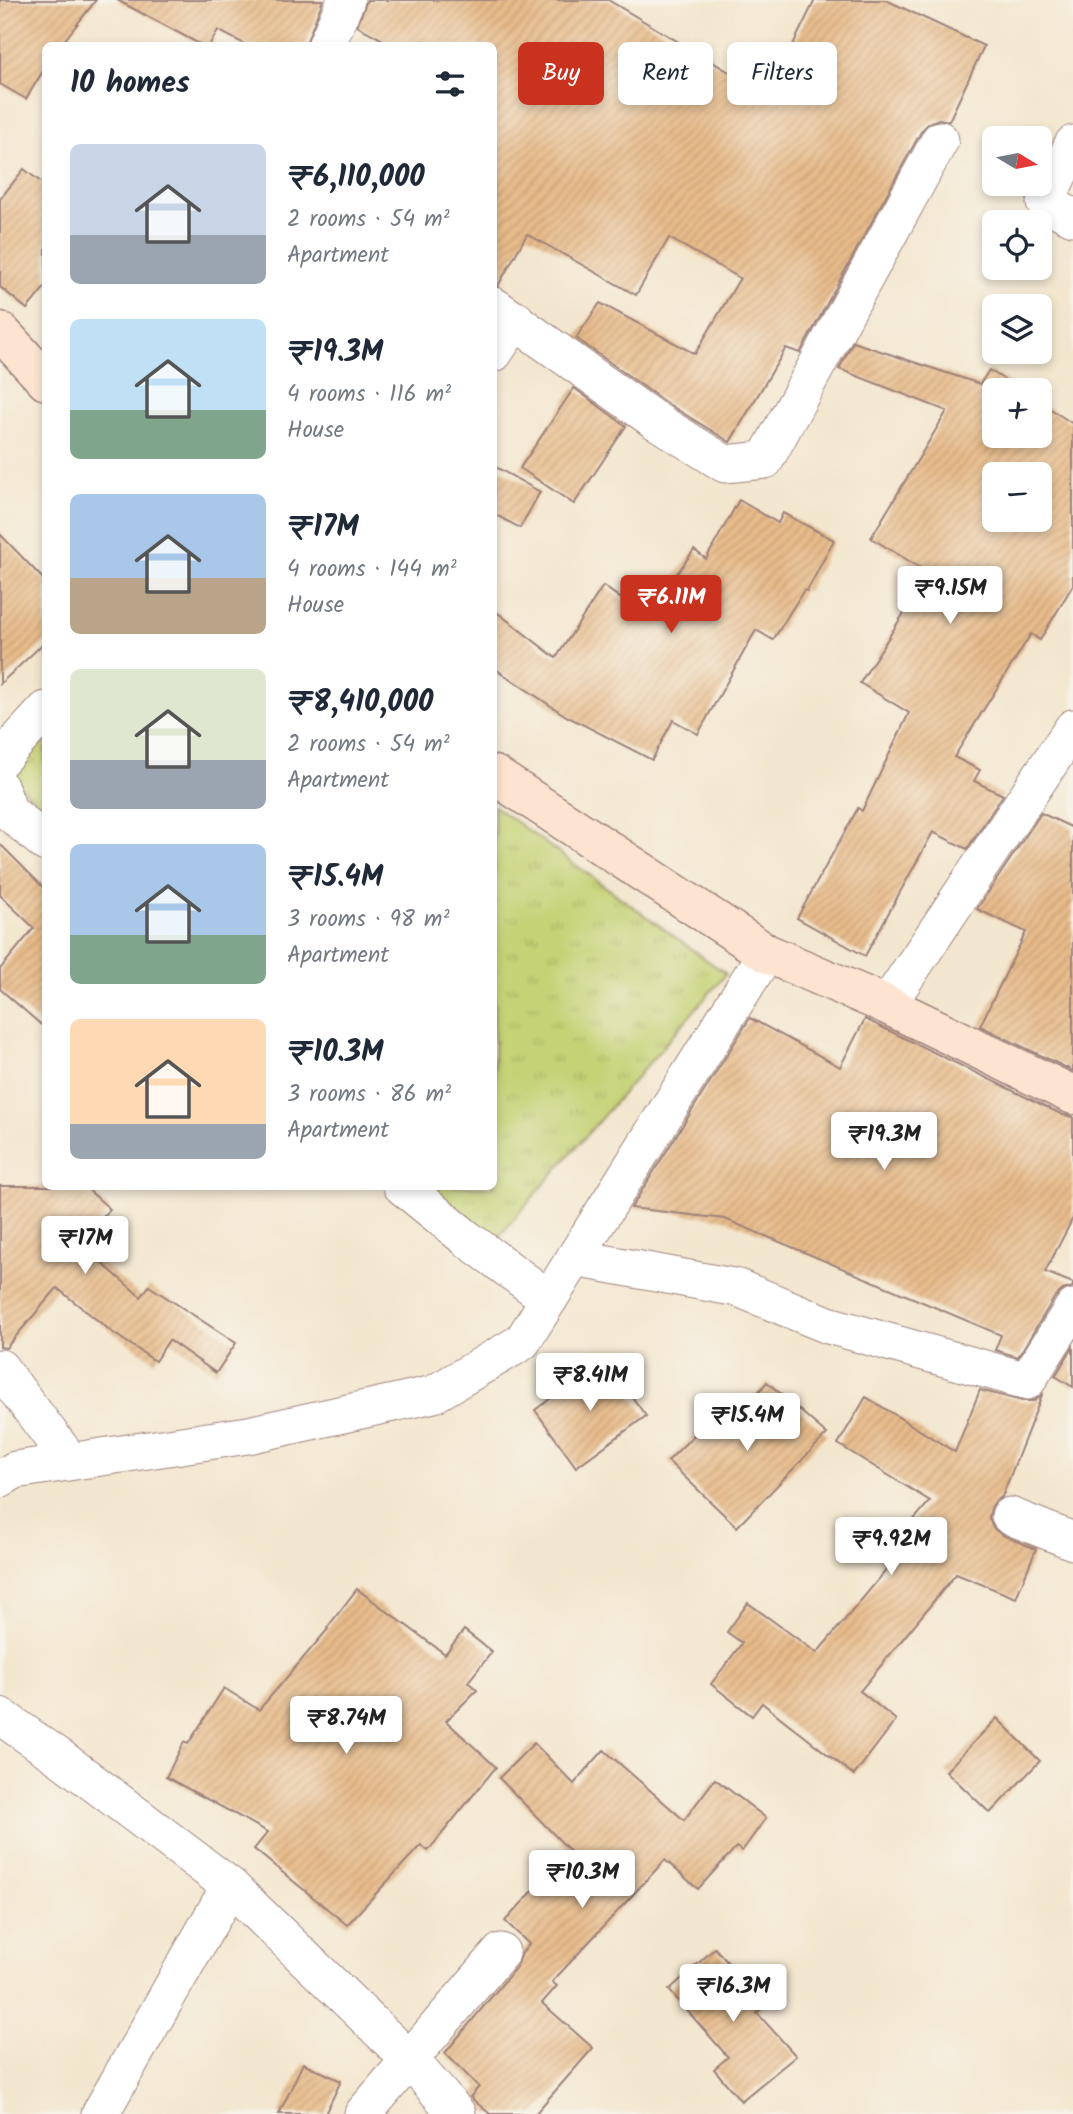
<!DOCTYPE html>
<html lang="en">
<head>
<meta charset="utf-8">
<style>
  body { margin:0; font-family:Kalam,sans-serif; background:#f6f6f7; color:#1f2937; height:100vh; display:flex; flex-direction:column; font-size:26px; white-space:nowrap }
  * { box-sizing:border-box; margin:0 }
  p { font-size:23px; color:#747a83 }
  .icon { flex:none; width:38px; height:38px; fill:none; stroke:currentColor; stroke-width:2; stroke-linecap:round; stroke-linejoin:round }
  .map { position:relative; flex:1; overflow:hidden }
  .side { position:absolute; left:42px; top:42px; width:455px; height:1148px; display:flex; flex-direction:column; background:#fff; border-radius:10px; box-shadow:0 4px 10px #0003 }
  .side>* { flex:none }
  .banner { position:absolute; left:518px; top:42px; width:450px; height:63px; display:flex; gap:14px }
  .needle { width:46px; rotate:100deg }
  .fabs { position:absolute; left:982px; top:126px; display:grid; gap:14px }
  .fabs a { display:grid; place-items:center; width:70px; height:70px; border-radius:10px; background:#fff; box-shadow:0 4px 10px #0003; font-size:35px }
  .price { position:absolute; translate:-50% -60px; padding:0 16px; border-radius:7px; background:#fff; color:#222; font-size:23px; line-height:46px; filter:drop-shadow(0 2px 4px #0008) }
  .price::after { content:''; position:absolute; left:50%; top:42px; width:21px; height:16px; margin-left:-10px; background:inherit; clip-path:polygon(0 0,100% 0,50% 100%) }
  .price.active { background:#c8321e; color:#fff }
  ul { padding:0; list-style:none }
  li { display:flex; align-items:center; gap:21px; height:175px; padding:0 28px }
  li span { display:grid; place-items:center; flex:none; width:196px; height:140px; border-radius:10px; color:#555 }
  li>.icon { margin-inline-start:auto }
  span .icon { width:84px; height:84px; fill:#fffc; stroke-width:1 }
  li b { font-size:30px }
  h2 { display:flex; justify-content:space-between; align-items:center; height:84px; padding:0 28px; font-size:30px }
  .pill { padding:0 24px; border-radius:10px; background:#fff; box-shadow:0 4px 10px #0003; font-size:24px; line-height:63px }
  .pill.active { background:#c8321e; color:#fff }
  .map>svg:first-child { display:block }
  .park { fill:url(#park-tufts); stroke:#887850; stroke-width:2 }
  .building { fill:url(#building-hatch); fill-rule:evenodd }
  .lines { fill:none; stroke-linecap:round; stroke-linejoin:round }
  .street-casing { stroke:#9e827c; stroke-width:39 }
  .secondary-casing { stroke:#9e827c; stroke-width:41 }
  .street { stroke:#fff; stroke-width:37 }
  .secondary { stroke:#fde4d1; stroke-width:38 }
</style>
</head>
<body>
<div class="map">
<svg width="1073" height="2114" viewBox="0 0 1073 2114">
  <defs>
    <pattern id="park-tufts" width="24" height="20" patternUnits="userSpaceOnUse" patternTransform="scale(1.75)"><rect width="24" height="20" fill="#c5d274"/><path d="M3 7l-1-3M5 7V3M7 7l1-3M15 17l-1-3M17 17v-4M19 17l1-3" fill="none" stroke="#abb465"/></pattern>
    <pattern id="building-hatch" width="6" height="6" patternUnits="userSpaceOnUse" patternTransform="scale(1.75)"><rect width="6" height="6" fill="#e7bb8a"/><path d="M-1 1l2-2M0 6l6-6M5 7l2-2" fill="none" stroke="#c8a077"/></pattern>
  </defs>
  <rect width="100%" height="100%" fill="#f7f3e8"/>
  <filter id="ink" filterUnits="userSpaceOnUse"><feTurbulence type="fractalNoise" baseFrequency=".0143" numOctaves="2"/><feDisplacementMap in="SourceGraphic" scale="14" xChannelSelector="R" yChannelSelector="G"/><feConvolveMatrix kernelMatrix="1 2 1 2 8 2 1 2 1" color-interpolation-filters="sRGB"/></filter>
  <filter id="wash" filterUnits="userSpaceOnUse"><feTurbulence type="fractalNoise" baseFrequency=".00686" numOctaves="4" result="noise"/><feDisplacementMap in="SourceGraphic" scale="28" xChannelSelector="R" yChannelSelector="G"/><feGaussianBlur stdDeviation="1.57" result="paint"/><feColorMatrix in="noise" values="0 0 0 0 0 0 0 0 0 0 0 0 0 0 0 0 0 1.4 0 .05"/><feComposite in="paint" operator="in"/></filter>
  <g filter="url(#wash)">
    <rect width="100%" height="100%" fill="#f3e6ce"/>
    <g class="park">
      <polygon points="45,737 45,811 11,777"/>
      <polygon points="494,806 726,974 488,1249 425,1187 494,1186"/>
    </g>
    <g id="blocks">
      <g class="building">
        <polygon points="0,0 96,0 60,46 46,46 46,66 26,99 0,84"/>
        <polygon points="117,0 323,0 305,46 248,46 218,30 209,46 203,46"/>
        <polygon points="367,0 608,0 768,95 815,0 886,0 984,46 949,121 939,119 930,122 922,130 800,353 786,348 730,442 665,402 576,338 600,303 695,354 740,278 669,238 636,295 527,234 498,286 494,285 494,46 394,46 357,26"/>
        <polygon points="24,169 46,186 46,286 27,309 0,287 0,199"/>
        <path d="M853,342l127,42 9,-14 32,20h-27v46h46v-34l33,22v161l-33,55 -9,-6 -77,123 26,13 -6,11 29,14 -36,54 -34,-17 -68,124 -68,-38 61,-110 4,3 47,-98 -49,-30 69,-110 -58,-35 76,-127 -108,-42zM994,474h46v46h-46z"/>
        <polygon points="574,388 626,426 574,504 520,468"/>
        <polygon points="494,466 540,492 520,528 494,514"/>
        <polygon points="739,500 778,523 783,513 834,540 807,591 804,590 773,640 756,630 698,734 673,720 652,760 566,716 494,668 494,610 556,658 603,586 646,616 694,550 706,559"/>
        <polygon points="0,534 46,582 46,641 0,684"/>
        <polygon points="1041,813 1073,828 1073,1071 980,1026 1026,932 977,909"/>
        <polygon points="0,844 46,890 46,1029 0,989 0,969 34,928 0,895"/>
        <polygon points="750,1018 840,1067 865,1019 1063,1115 1073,1117 1073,1218 1045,1272 1073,1283 1073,1287 1063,1290 1055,1297 1018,1357 995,1350 1001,1335 725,1219 631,1208"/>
        <polygon points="0,1186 84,1186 110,1209 80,1244 141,1297 149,1286 236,1343 216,1373 169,1340 155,1361 112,1332 57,1288 6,1348 0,1347"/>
        <polygon points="1073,1347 1073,1387 1055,1376"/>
        <polygon points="604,1359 646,1416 576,1467 535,1410"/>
        <polygon points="767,1382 827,1434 737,1527 668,1461 720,1409 733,1422"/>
        <polygon points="980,1390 1022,1401 1034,1401 1042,1395 1002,1497 996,1500 991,1508 989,1518 993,1528 1002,1535 1036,1549 1016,1598 956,1574 860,1691 896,1720 854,1775 762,1703 752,1716 711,1684 742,1643 727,1632 748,1603 817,1653 888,1568 879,1560 930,1501 838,1444 866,1397 955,1452"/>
        <polygon points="357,1589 445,1654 464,1630 492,1652 468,1682 477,1690 446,1721 496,1767 428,1851 421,1845 347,1925 254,1849 268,1832 166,1777 184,1742 188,1744 224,1688 259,1710 328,1629 327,1628"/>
        <polygon points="997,1718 1040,1761 990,1813 946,1771"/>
        <polygon points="534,1743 574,1784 604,1750 684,1820 715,1779 766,1818 742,1851 736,1847 698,1889 665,1860 552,1982 557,1986 542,2003 593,2048 535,2114 490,2114 470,2097 479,2087 445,2053 517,1966 522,1953 529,1944 505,1921 570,1851 499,1778"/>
        <polygon points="715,1948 765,2005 757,2013 796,2056 741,2101 714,2069 728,2057 669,1990"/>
        <polygon points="303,2063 341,2081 325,2114 279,2114"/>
      </g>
    </g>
  </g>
  <g filter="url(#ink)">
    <use href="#blocks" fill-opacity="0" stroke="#9e827c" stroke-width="2"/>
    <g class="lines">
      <g class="street-casing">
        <g id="street">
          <polyline points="326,46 346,0"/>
          <polyline points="1073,144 1045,203 1073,217"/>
          <polyline points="494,306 653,419 725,464 765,460 940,140"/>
          <polyline points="494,353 516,320"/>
          <polyline points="0,760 46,710"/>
          <polyline points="0,788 9,812 46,843"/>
          <polyline points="887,1005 1073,728"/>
          <polyline points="402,1186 466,1238 549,1299"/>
          <polyline points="575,1258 738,1288 828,1325 1027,1381 1073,1308"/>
          <polyline points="0,1368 70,1461"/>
          <polyline points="0,1479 15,1470 248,1435 434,1394 522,1342 766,953"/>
          <polyline points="1010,1516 1073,1541"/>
          <polyline points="0,1716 62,1759 230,1886 410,2060 457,2114"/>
          <polyline points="100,2114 230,1886"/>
          <polyline points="363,2114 501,1952"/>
        </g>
      </g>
      <g class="secondary-casing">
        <g id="secondary">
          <polyline points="0,331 46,381"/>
          <polyline points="494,775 766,953 887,1005 1073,1095"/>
        </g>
      </g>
      <use href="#street" class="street"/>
      <use href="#secondary" class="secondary"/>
    </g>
  </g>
</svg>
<div class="fabs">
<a><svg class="needle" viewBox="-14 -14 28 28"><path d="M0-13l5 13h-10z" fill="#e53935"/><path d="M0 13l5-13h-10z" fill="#747a83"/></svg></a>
<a><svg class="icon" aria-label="locate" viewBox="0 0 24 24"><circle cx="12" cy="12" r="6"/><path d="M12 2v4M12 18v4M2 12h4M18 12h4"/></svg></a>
<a><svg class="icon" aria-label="layers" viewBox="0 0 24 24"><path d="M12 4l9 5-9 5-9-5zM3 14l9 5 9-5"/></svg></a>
<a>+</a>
<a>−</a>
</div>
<b class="price" style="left:950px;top:626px">₹9.15M</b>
<b class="price active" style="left:671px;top:635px">₹6.11M</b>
<b class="price" style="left:884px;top:1172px">₹19.3M</b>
<b class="price" style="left:85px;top:1276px">₹17M</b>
<b class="price" style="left:590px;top:1413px">₹8.41M</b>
<b class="price" style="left:747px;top:1453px">₹15.4M</b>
<b class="price" style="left:891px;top:1577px">₹9.92M</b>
<b class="price" style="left:346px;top:1756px">₹8.74M</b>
<b class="price" style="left:582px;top:1910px">₹10.3M</b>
<b class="price" style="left:733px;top:2024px">₹16.3M</b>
<div class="banner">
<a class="pill active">Buy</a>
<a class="pill">Rent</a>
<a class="pill">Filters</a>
</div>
<section class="side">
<h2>10 homes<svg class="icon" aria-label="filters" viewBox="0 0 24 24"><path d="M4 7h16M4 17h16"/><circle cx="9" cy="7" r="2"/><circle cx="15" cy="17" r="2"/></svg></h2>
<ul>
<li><span style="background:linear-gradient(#c9d6e8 65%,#9aa5b1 0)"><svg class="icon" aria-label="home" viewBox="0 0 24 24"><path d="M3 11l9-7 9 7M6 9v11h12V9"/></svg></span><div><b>₹6,110,000</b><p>2 rooms · 54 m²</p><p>Apartment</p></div></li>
<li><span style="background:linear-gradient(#bfe0f5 65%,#7fa58c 0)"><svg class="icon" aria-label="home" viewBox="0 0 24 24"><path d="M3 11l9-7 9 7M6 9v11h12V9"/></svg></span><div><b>₹19.3M</b><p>4 rooms · 116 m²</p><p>House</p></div></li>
<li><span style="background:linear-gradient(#a9c7e8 60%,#b9a48a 0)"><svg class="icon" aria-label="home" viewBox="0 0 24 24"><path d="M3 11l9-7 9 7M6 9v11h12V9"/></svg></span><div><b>₹17M</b><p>4 rooms · 144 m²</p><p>House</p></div></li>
<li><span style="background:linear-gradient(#dfe7d0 65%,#9aa5b1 0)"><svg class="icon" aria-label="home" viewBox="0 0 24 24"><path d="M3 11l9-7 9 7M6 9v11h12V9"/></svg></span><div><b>₹8,410,000</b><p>2 rooms · 54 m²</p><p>Apartment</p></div></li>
<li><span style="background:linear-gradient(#a9c7e8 65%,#7fa58c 0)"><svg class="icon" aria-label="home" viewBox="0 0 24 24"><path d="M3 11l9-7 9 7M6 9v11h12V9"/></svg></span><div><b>₹15.4M</b><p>3 rooms · 98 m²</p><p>Apartment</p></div></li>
<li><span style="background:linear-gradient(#ffd9b3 75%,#9aa5b1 0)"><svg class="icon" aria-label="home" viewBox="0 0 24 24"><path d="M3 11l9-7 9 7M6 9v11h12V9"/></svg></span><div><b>₹10.3M</b><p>3 rooms · 86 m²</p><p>Apartment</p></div></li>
</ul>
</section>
</div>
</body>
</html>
